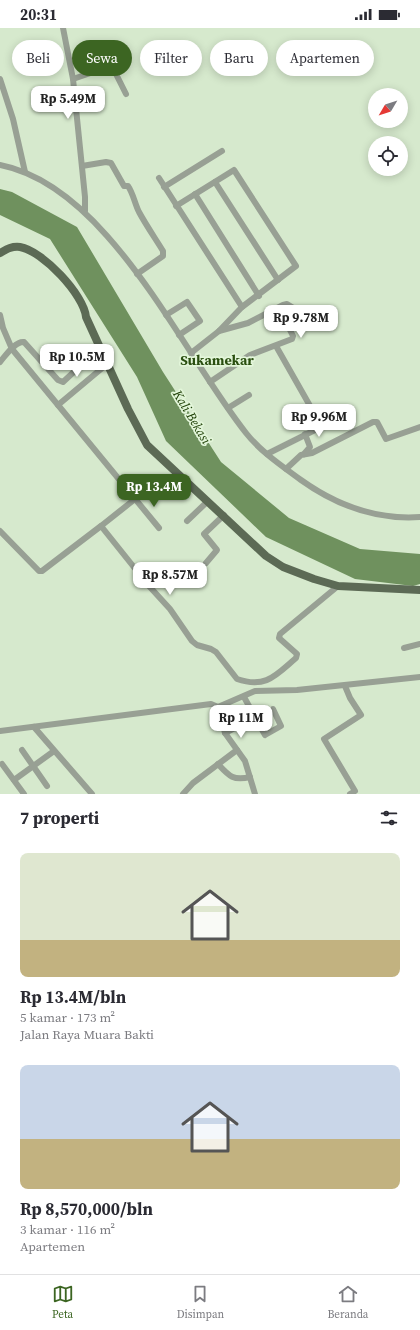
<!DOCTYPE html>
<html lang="id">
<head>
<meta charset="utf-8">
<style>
  body { margin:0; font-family:"Source Serif 4",serif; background:#f7f7f7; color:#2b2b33; height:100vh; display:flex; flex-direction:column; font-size:15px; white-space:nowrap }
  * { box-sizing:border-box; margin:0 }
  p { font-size:13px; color:#7c7c81 }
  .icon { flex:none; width:22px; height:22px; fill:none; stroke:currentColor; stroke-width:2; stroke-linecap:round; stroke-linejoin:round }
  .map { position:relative; height:766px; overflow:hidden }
  .sheet { display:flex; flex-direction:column; background:#fff; flex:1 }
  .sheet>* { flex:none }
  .banner { position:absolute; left:12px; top:12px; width:396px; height:36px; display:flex; gap:8px }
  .needle { width:26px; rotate:231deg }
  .buttons { position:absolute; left:368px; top:60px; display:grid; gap:8px }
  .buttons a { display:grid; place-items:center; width:40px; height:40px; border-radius:50%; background:#fff; box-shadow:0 2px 10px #0003; font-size:20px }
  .price { position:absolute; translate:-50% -34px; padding:0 9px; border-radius:8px; background:#fff; color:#222; font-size:13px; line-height:26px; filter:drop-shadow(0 1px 2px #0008) }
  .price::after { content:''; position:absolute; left:50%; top:24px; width:12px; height:9px; margin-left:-6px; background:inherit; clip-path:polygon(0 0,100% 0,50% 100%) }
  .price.on { background:#3c6522; color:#fff }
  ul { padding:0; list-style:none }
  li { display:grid; align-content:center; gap:8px; height:212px; padding:0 20px }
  li span { display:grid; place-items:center; height:124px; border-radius:8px; color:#555 }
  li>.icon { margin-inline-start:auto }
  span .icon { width:72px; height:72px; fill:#fffc; stroke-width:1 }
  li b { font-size:17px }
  h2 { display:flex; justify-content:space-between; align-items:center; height:48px; padding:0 20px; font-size:17px }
  .tag { padding:0 14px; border-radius:18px; background:#fff; box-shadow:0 2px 10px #0003; font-size:14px; line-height:36px }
  .tag.on { background:#3c6522; color:#fff }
  .status { display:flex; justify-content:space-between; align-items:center; height:28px; padding:0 20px; background:#fff; direction:ltr }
  .status svg { height:11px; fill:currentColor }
  .tab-bar { display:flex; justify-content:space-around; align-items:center; height:56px; border-top:1px solid #e1e1e2; background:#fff; font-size:11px; color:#7c7c81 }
  .tab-bar a { display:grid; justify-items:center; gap:2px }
  .tab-bar .on { color:#3c6522 }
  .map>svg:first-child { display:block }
  .water { fill:#6f915e }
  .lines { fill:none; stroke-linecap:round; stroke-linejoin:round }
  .minor { stroke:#98a094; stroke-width:6 }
  .major { stroke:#5c6a55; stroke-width:8 }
  .labels { text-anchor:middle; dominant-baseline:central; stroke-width:3.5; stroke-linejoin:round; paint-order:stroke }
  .water-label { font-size:13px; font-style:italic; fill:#22430a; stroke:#e3f6da }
  .quarter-label { font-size:14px; font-weight:bold; fill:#2a4f10; stroke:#e3f6da }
</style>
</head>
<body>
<div class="status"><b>20:31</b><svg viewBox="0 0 49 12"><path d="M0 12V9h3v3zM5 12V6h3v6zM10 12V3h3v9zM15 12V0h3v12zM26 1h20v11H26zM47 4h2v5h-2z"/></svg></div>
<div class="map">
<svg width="420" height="766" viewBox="0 0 420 766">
  <rect width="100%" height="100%" fill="#d6e9cd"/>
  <polygon class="water" points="0,161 12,164 77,199 163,344 221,434 289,490 360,521 420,526 420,556 413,558 355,551 266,509 166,413 137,349 50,211 0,187"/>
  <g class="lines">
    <g class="minor">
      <polyline points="63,0 73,51 85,169 85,183"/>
      <polyline points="0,51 13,91 25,144"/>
      <polyline points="73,51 108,39 114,42 126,66"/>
      <path d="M0,137c109,21 182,188 246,268 15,19 36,33 55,47 35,25 76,40 119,37"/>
      <path d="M82,138l24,-4 5,1 13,23h4c5,7 7,18 11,26 7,13 16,26 24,39v5l-26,18"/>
      <polyline points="159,150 242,279"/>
      <polyline points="215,154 278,252"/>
      <polyline points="164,159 222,123"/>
      <polyline points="195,166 259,268"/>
      <polyline points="176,178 234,142 296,238 242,279 219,303"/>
      <polyline points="0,287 3,300 12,321 159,500"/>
      <polyline points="166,287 187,274 200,293 179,307"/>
      <polyline points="276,318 322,399"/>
      <polyline points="191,325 219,303 248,295 283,277 287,276 295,281 296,289 287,296 293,308 292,311 250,327 210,354"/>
      <path d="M0,334c6,-7 15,-21 24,-20l34,38 5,2 28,-26 -1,-8 9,-1"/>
      <polyline points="58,377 107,336"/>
      <polyline points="228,380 249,367"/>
      <polyline points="267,426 343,388"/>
      <polyline points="304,426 310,419 305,406"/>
      <polyline points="286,441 301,427 312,425 373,394 377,394 386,411 420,399"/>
      <path d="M135,471l-34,27 48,60 21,23 22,32 5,4 14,4 5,3 21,27c29,10 39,-4 59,-21l1,-4 -18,-16 1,-4 58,-48"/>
      <polyline points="187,493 208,473"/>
      <polyline points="0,503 39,543 42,543 101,498"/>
      <polyline points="206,535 217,522 204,506 224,487"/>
      <polyline points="404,620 420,616"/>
      <polyline points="345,658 350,670 361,687 324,711 355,763 350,766"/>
      <polyline points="244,669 265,707 281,698 273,681"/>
      <polyline points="34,699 92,766"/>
      <polyline points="0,703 211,676 218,679"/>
      <polyline points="225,705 254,690"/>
      <polyline points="22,722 47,758"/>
      <polyline points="2,736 24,766"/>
      <path d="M218,736c11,12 15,17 32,13"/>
      <polyline points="14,752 54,723"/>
      <polyline points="183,766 193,755 237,722"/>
      <polyline points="255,766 245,733 225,705 218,679 255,663 297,662 420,649"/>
    </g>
    <path class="major" d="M0,225c7,-4 12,-7 20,-6 23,4 64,48 66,70l42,92 19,36 119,111 17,11 31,12 24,7 82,4"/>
  </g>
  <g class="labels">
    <g class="water-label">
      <text transform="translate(192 389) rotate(59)">Kali Bekasi</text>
    </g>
    <g class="quarter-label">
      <text x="217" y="332">Sukamekar</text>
    </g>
  </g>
</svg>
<div class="buttons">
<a><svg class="needle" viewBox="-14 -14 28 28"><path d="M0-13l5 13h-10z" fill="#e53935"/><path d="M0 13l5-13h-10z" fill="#7c7c81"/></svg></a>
<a><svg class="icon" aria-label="locate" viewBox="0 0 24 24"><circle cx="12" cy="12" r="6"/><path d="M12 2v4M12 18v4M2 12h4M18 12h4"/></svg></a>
</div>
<b class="price" style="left:68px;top:92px">Rp 5.49M</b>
<b class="price" style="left:301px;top:311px">Rp 9.78M</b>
<b class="price" style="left:77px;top:350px">Rp 10.5M</b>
<b class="price" style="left:319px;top:410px">Rp 9.96M</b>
<b class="price on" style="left:154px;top:480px">Rp 13.4M</b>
<b class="price" style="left:170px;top:568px">Rp 8.57M</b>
<b class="price" style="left:241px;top:711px">Rp 11M</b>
<div class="banner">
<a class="tag">Beli</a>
<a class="tag on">Sewa</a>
<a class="tag">Filter</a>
<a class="tag">Baru</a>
<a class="tag">Apartemen</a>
</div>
</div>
<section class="sheet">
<h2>7 properti<svg class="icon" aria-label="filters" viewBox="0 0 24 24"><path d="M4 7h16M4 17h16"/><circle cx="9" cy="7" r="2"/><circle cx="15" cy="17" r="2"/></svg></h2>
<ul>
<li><span style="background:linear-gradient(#dfe7d0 70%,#c2b280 0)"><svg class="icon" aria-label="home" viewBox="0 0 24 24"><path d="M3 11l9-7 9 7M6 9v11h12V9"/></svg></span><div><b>Rp 13.4M/bln</b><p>5 kamar · 173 m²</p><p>Jalan Raya Muara Bakti</p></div></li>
<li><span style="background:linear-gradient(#c9d6e8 60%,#c2b280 0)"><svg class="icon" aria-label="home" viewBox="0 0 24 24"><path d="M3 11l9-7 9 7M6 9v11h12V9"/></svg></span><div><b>Rp 8,570,000/bln</b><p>3 kamar · 116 m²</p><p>Apartemen</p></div></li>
</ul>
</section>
<nav class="tab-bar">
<a class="on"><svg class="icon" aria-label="map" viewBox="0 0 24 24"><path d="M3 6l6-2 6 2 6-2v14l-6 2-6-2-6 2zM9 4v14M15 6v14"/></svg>Peta</a>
<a><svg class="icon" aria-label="saved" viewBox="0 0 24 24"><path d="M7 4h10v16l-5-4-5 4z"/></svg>Disimpan</a>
<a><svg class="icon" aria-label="home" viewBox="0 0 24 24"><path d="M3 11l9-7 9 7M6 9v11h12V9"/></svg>Beranda</a>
</nav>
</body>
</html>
